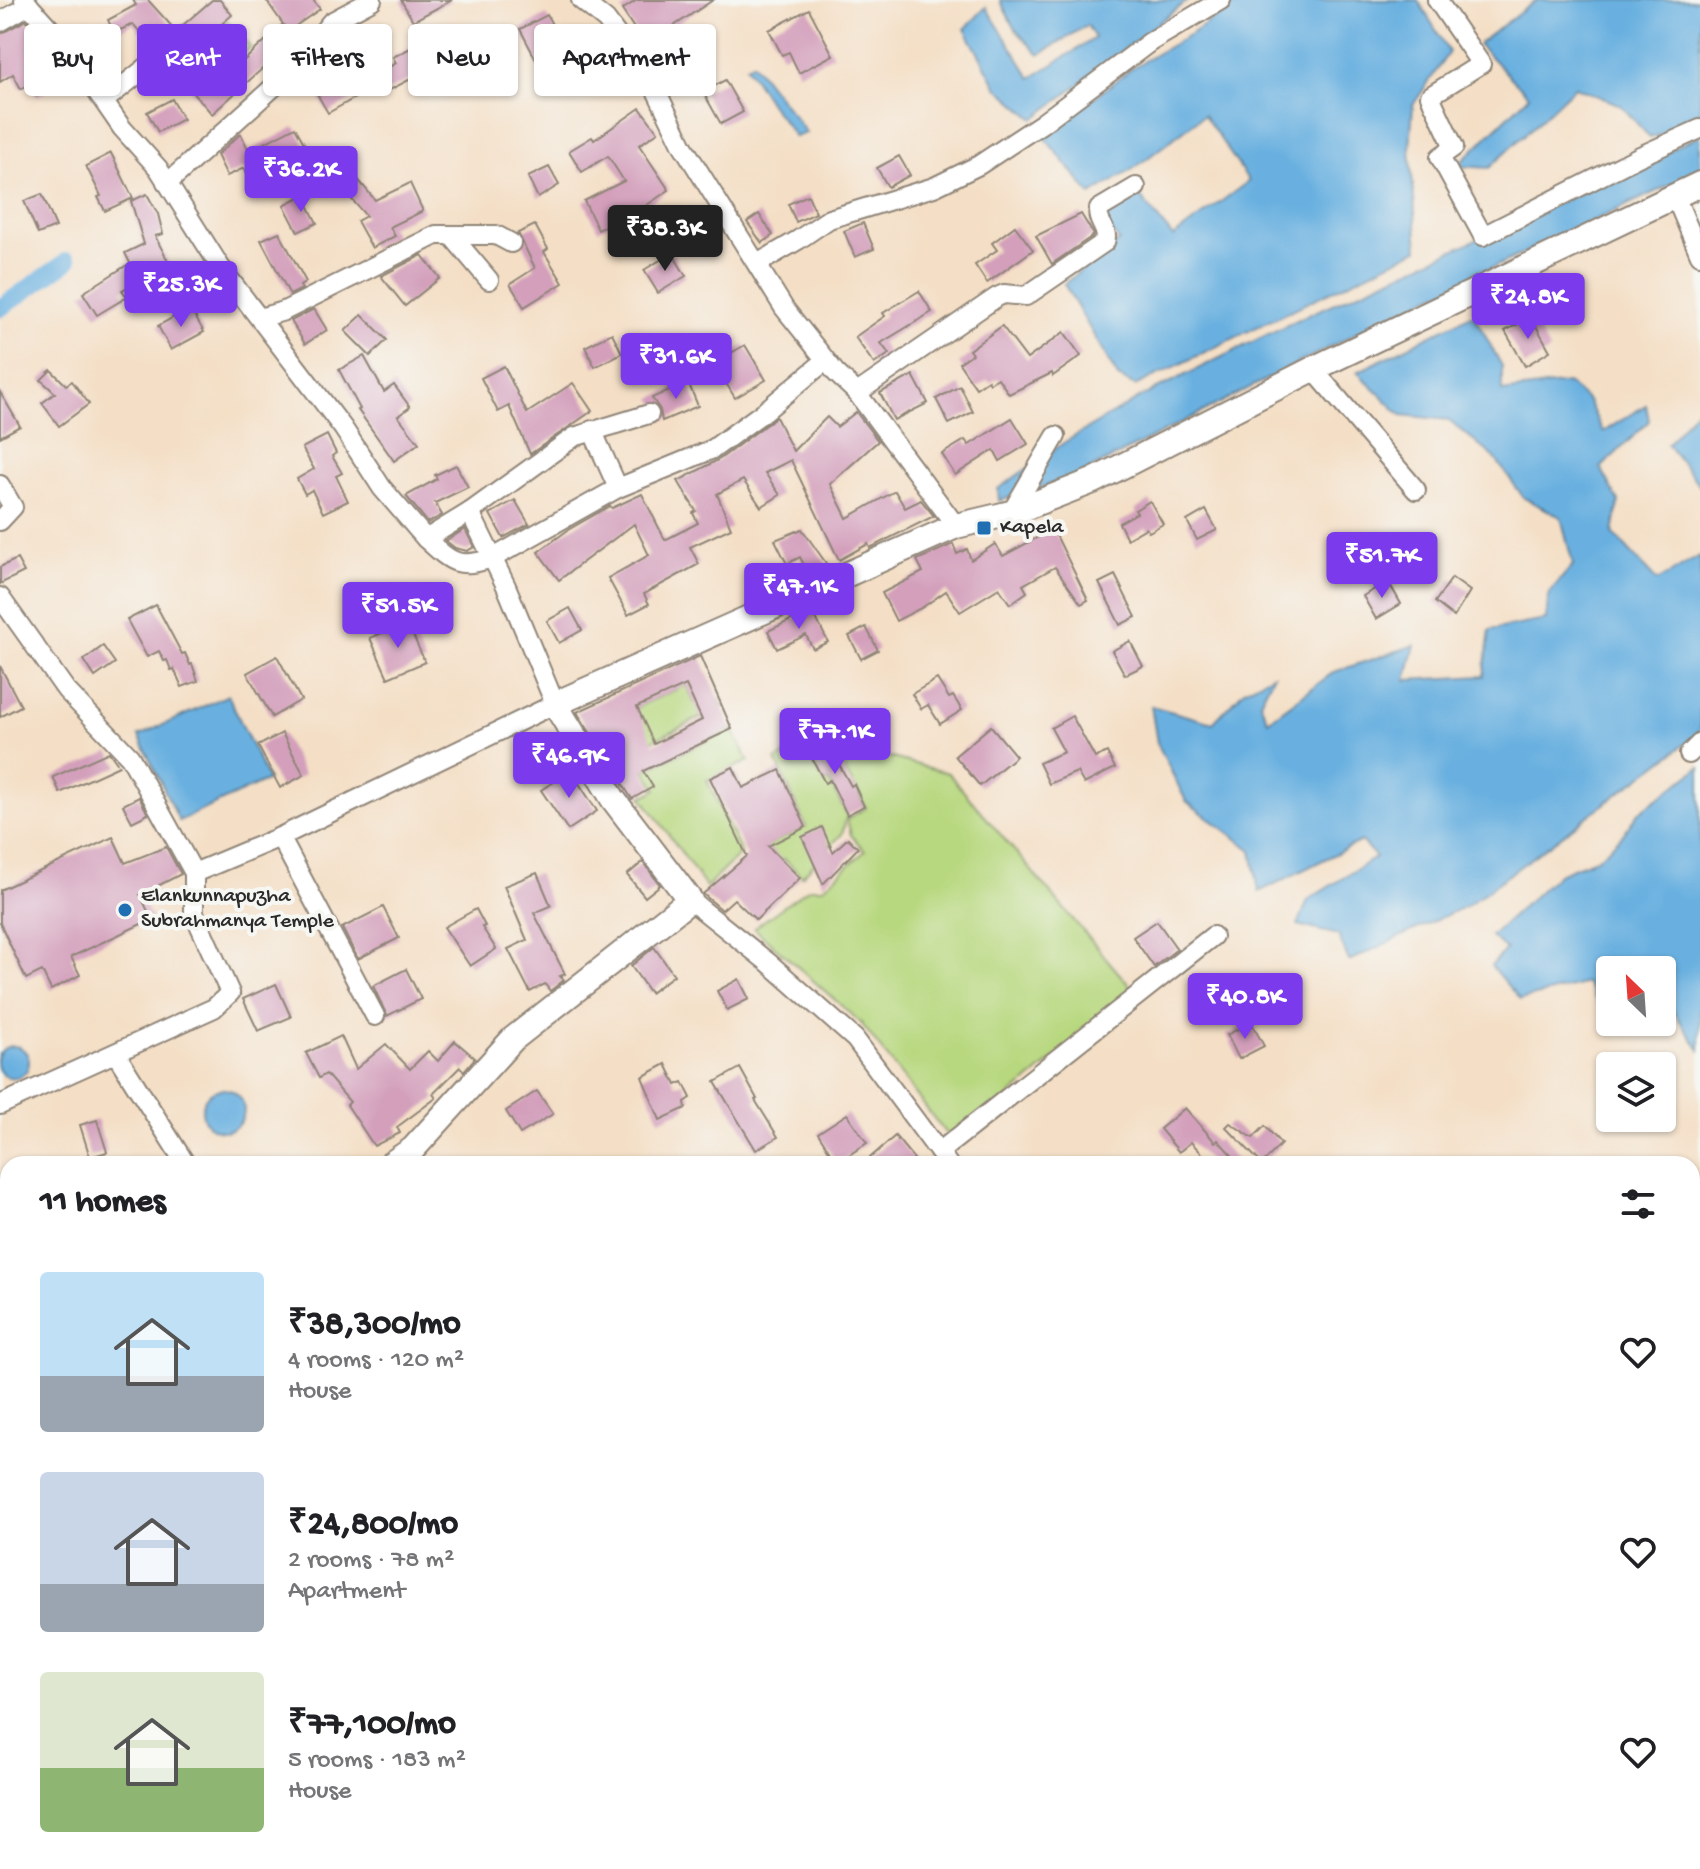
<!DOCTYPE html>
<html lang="en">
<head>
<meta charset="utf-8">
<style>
  body { margin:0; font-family:"Gochi Hand",sans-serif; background:#f2f2f2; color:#202124; height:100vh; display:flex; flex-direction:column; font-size:30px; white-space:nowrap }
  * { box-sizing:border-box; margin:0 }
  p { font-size:26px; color:#757577 }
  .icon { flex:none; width:44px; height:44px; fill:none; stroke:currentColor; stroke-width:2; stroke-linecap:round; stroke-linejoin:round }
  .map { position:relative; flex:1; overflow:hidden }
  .side { position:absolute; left:0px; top:1156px; width:1700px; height:714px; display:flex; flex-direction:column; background:#fff; border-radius:24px 24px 0 0; box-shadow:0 2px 6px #0004 }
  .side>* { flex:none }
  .guide { position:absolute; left:24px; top:24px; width:800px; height:72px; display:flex; gap:16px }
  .needle { width:52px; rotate:335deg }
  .tools { position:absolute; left:1596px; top:956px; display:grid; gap:16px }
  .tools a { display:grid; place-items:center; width:80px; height:80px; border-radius:8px; background:#fff; box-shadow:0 2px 6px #0004; font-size:40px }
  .price { position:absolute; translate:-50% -68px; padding:0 18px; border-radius:8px; background:#7c3aed; color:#fff; font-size:26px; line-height:52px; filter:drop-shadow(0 2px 4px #0008) }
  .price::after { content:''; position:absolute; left:50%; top:48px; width:24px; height:18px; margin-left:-12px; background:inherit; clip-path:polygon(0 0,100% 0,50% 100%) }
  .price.selected { background:#222; color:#fff }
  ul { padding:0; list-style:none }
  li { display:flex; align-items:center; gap:24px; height:200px; padding:0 40px }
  li span { display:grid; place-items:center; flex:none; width:224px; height:160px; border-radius:8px; color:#555 }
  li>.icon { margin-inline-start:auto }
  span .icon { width:96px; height:96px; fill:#fffc; stroke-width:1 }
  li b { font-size:34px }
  h2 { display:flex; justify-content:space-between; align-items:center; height:96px; padding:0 40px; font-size:34px }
  .chip { padding:0 28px; border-radius:8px; background:#fff; box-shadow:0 2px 6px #0004; font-size:28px; line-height:72px }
  .chip.selected { background:#7c3aed; color:#fff }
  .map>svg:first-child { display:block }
  .green { fill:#b8d87f; stroke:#728255; stroke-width:2 }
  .water { fill:#69b0e0; stroke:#4a6e86; stroke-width:2 }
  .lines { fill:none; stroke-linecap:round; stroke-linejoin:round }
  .stream { stroke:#69b0e0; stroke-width:5 }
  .canal { stroke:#69b0e0; stroke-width:18 }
  .building { fill:#d39fbb; fill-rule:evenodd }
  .street-casing { stroke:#908578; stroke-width:22 }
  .secondary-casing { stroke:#908578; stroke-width:28 }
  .street { stroke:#fff; stroke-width:18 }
  .secondary { stroke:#fff; stroke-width:24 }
  .poi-dot { fill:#1f6fb2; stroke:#f6f6f2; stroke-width:3 }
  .labels { text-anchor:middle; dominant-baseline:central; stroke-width:8; stroke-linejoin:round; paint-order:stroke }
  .poi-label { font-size:22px; fill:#2b2b2b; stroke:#f6f6f2; text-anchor:start }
</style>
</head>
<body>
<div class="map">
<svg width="1700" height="1869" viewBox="0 0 1700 1869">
  <rect width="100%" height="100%" fill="#f6f6f2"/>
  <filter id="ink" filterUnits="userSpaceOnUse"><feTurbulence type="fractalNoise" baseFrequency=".0125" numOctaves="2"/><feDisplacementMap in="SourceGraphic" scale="16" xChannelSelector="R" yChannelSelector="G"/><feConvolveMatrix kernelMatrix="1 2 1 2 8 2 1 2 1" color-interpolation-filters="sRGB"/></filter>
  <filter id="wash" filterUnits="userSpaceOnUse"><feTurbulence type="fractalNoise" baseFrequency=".006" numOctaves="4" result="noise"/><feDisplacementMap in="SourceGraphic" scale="32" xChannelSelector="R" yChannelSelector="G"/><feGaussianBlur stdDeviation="1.8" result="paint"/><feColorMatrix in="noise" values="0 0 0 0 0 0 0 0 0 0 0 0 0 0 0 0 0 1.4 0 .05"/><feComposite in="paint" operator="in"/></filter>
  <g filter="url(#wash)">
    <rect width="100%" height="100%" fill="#f4dfc6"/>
    <g class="green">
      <polygon points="226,20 251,47 217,78 192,51"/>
      <polygon points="686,685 695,704 716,695 723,707 633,750 637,707"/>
      <polygon points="732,729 749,761 707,780 741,853 706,887 642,797 657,789 645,770"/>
      <polygon points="829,741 948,773 1135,992 953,1143 861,1023 754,928 809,888 823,888 865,851 851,835 847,819 866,808"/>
      <polygon points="803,746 825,783 829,781 847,815 842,834 802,876 784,859 774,867 756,851 806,827 776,760"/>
    </g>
    <g class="water">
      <polygon points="1000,0 1188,0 1034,119 997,87 965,29 986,7 1031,78 1095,38 1087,25 1039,55 1014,28"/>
      <polygon points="1241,0 1418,0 1449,52 1413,105 1410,149 1418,249 1135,386 1118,377 1064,284 1119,241 1101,216 1140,196 1173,237 1249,181 1204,115 1136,167 1091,195 1044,137 1132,68 1194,32"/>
      <polygon points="1537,0 1700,0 1700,119 1650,138 1621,105 1575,87 1489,168 1457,166 1529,96 1478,44"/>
      <path d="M753,63c17,24 37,46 53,70l-11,4 -24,-32 -25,-39z"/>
      <polygon points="1700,135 1700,171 1404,309 1079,475 999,501 998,489 1065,442 1143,396 1299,319 1582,192"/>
      <polygon points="1473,314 1502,366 1502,392 1567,383 1588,401 1603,432 1646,405 1649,421 1601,468 1619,502 1613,533 1657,581 1700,556 1700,733 1468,905 1349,961 1338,935 1298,925 1308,900 1376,857 1361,841 1259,892 1252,850 1186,801 1157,743 1151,706 1213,723 1244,690 1274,674 1260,702 1268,721 1334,672 1415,645 1406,680 1484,676 1490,630 1546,620 1549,593 1573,565 1561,517 1524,498 1494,457 1449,420 1401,415 1357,372"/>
      <polygon points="1700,405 1700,486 1667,444"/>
      <polygon points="228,695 268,780 179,821 139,736"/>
      <polygon points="1700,767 1700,1050 1662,995 1662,970 1610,970 1610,1009 1603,1014 1587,983 1520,1000 1491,966 1506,949 1491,936 1558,874 1598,858 1622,836 1637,814"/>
      <circle cx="13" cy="1062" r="16"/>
      <circle cx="223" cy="1110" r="21"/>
    </g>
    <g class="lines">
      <polyline class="stream" points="1692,1522 1700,1516"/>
      <polyline class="canal" points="0,308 68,261"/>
    </g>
    <g id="blocks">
      <g class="building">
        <polygon points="133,0 148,0 176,31 212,0 220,0 232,15 192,50 221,82 282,25 293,41 212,114 133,24 114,33 108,20 136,5"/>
        <polygon points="266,0 313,0 320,9 288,31"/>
        <polygon points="401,0 452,0 413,21"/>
        <polygon points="637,0 713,0 645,45 622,10"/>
        <polygon points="809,9 833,55 799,73 789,52 782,55 769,30"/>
        <polygon points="547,15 578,75 565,83 559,72 546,79 520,29"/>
        <polygon points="26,20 33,28 46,55 52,52 68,79 37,96 30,84 21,89 13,74 0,82 0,34"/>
        <polygon points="422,42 434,67 380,95 369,78 396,63 393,57"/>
        <polygon points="346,45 371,89 328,113 305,73 312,64"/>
        <polygon points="725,80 743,112 721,124 703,92"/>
        <polygon points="172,99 183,119 158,132 147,112"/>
        <polygon points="640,108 658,132 639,145 669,190 641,209 598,230 584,201 624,181 608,156 582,172 569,151 592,137 594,140"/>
        <polygon points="295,127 314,161 255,190 244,168 227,176 217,155 238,136 241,134 249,151"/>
        <polygon points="111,153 133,198 105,211 98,197 101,196 86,166"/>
        <polygon points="899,156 910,175 888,187 877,168"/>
        <polygon points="549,167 559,185 538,198 528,177"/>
        <polygon points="351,171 375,200 410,183 423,211 390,227 395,236 372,248 357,221 366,216 337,182"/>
        <polygon points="42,194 56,227 38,234 24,201"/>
        <polygon points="147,194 158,214 163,234 155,236 170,265 122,290 127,297 97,315 83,293 130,263 125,253 144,244 131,201"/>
        <polygon points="303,195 317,223 298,232 284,205"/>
        <polygon points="808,195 816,213 796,222 788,204"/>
        <polygon points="759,214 773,235 762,243 747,222"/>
        <polygon points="1081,214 1094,235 1052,264 1036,236"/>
        <polygon points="863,223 874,249 855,257 844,231"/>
        <polygon points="535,225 548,249 544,252 563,283 524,307 510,284 535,268 518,233"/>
        <polygon points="1015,226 1033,250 987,283 975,265 997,250 992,243"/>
        <polygon points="279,232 306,282 300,286 302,289 290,295 261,240"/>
        <polygon points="672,253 686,276 658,293 644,270"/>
        <polygon points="422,255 440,278 405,306 381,276"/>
        <polygon points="919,291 932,312 881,343 889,354 874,364 855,337 885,316 883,313"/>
        <polygon points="190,308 204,332 171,350 158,326"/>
        <polygon points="314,309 327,330 305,344 291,321"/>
        <polygon points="362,315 387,340 370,356 345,331"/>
        <polygon points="1531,317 1550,351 1525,366 1505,331"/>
        <polygon points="1002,326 1027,359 1064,332 1081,356 1053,376 1052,373 1009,394 998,378 990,383 988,380 976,388 959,363 972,354 969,350"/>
        <polygon points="612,333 622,353 595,367 585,347"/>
        <polygon points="745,345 766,380 735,398 714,363"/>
        <polygon points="364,356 384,392 394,385 410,407 398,416 419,443 394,461 358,410 360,409 339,370"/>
        <polygon points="504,366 527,413 573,383 592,411 530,454 509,406 498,412 481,378"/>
        <polygon points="51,370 66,385 72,381 89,404 59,426 42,403 55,393 41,380"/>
        <polygon points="913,375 928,403 894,420 880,393"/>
        <polygon points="688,382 698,406 662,421 660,410 652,398"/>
        <polygon points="960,386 973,412 949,424 936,399"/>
        <polygon points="0,392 20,426 0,437"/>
        <polygon points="856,412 878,441 830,484 847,518 895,491 905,508 921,500 934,516 870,548 868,544 839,560 791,460 765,473 780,495 761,507 743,480 717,494 731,528 690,547 699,564 644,594 649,604 628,615 608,578 649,555 634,524 559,580 538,552 568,530 610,506 612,508 642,494 665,540 698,523 693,513 696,511 678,481 720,459 776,417 793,451 827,417 837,427"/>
        <polygon points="1012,418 1028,444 1000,461 994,450 955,475 942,454 965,440 969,445"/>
        <polygon points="327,435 336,453 332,456 342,473 336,476 348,501 323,513 312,490 305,494 297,479 314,469 302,448"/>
        <polygon points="456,465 468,487 435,503 442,515 428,523 406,496 437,479 435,475"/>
        <polygon points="515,500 529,524 503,538 490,514"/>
        <polygon points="1150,501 1163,524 1149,532 1146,528 1127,539 1119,523 1137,513 1135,510"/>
        <polygon points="1206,510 1217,530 1197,540 1187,521"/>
        <polygon points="465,529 474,547 467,551 455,548 446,541"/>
        <polygon points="802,529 828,566 809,575 800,557 787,564 775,540"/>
        <polygon points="1053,529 1088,600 1081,604 1055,567 1023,585 1027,592 1010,604 999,588 960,612 946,591 923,607 896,621 882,593 923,572 917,560 953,544 957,554 967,549 971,560 995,544 1003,556"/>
        <polygon points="17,559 24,572 0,584 0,567"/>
        <polygon points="1115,575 1136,617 1120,625 1099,583"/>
        <polygon points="1452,578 1470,591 1454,617 1435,602"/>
        <polygon points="1388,581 1401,604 1376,619 1363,596"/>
        <polygon points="156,605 182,654 185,653 190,665 192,664 198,681 182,687 174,669 171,670 167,660 164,661 159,651 147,657 127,620"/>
        <polygon points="570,608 582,630 559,643 547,621"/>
        <polygon points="812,610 828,642 813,649 806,635 777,649 768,631"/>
        <polygon points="407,622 425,662 388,678 370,638"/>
        <polygon points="866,627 878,650 861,659 849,636"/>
        <polygon points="1130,641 1143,666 1125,675 1112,651"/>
        <polygon points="103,646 115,663 95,677 84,660"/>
        <polygon points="277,656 301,700 272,717 247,673"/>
        <path d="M700,656l32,73 -89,42 10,16 -21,12 -55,-87zM686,685l16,35 -48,24 -17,-37z"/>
        <polygon points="0,666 21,706 0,717"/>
        <polygon points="937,679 949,698 953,696 962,710 940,724 928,705 921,709 912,694"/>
        <polygon points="1072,716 1095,758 1107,752 1115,768 1084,784 1077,772 1049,784 1039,763 1064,752 1051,728"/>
        <polygon points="991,726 1016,756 980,786 955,756"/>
        <polygon points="282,733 304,775 280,788 258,746"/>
        <polygon points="825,739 851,786 854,784 864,806 847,815 830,780 825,783 806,747"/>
        <polygon points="109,752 119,766 60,793 53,777"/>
        <polygon points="733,767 743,788 780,770 806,827 768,846 800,878 756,920 734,899 722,910 703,894 747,856 710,778"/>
        <polygon points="571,771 597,811 568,830 541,790"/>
        <polygon points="139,797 148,814 132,822 123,805"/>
        <polygon points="822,827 833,852 848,838 858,848 823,884 802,837"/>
        <polygon points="113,837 125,863 166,847 181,874 140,895 152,919 71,957 80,975 51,990 42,971 26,979 0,923 0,890"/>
        <polygon points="643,862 660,885 645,897 627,875"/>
        <polygon points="537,873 551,906 534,913 565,974 560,976 564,980 550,991 545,984 530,992 508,949 527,940 504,886"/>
        <polygon points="383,907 399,938 358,959 342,928"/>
        <polygon points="476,909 485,926 482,927 496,949 470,966 444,927"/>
        <polygon points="1157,921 1177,949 1154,967 1133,937"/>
        <polygon points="654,947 674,975 650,993 631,966"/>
        <polygon points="406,969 421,999 387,1016 373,986"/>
        <polygon points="739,979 749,999 727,1010 717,991"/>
        <polygon points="276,984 291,1017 258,1031 243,999"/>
        <polygon points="1251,1022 1264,1046 1239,1059 1227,1035"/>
        <polygon points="341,1036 356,1069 386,1044 410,1069 428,1051 438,1061 455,1041 475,1058 464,1071 460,1067 433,1094 436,1098 397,1127 400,1133 374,1146 347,1105 350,1102 326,1074 319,1078 306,1053"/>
        <polygon points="666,1064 676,1085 683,1082 691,1098 685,1102 686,1108 660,1120 642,1077"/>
        <polygon points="740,1068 757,1099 755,1100 778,1137 756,1150 715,1082"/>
        <polygon points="537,1091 553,1114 520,1134 506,1111"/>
        <polygon points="1185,1108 1215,1142 1218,1140 1240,1164 1212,1164 1191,1142 1179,1152 1160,1129"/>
        <polygon points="847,1114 867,1143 837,1163 818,1133"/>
        <polygon points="97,1120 107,1152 90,1157 80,1125"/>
        <polygon points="1230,1123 1253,1138 1265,1126 1281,1144 1262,1164 1226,1127"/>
        <polygon points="895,1136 918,1164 863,1164"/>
      </g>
    </g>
  </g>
  <g filter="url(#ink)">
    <use href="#blocks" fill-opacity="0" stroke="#908578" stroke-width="2"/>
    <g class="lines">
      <g class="street-casing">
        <g id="street">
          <polyline points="581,0 606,20 652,82 683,146 784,308 836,373 857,393"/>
          <polyline points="1437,0 1481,64 1430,96 1454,147 1440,157 1483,236 1640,156 1700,129"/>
          <polyline points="0,22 29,5"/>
          <polyline points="104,101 148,66"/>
          <polyline points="166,182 172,179 290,72 331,22 372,0"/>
          <polyline points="1675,196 1700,255"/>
          <polyline points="451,235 489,280"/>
          <polyline points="757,264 798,240 829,219 934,187 979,165 1041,124 1150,42 1221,0"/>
          <polyline points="260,318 284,311 436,235 496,235 511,243"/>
          <polyline points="1313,369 1416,490"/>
          <polyline points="592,430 618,488"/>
          <polyline points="0,485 13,507 0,521"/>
          <polyline points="470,512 574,437 649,414"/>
          <polyline points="1011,513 1056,436"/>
          <path d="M956,526l-99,-133 140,-96 7,-3 22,2 79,-54c5,-12 -10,-21 -6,-33l37,-22"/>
          <path d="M426,539c26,24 32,30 67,19l125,-70 95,-39 52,-38 60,-50"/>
          <polyline points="0,597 66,690 130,757 194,873"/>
          <polyline points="1689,754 1700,743"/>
          <polyline points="280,837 375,1016"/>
          <polyline points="690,900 769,963 855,1039 948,1164"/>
          <polyline points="116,1054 185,1163"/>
          <polyline points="0,1105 214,1008 230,993 194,913 194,873 280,837 555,704 506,586 470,512 426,539 382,488 343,428 221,268 158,168 122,128 64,44 24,0"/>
          <polyline points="939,1152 1213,936"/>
          <polyline points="1692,1383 1700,1379"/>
          <polyline points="1692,1791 1700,1796"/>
          <polyline points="0,1792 8,1785"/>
          <polyline points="129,1862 134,1869"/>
          <polyline points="847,1862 853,1869"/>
          <polyline points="370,1869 375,1862"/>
          <polyline points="1541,1869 1552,1862"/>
        </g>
      </g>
      <g class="secondary-casing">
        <g id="secondary">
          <polyline points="391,1164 413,1149 513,1039 690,900 613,799 555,704 956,526 1011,513 1093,481 1313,369 1700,184"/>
          <polyline points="0,1475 8,1468"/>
        </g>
      </g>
      <use href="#street" class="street"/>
      <use href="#secondary" class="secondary"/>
    </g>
  </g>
  <g class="poi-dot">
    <rect x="976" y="520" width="16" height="16" rx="4"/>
    <circle cx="125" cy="910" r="8"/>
  </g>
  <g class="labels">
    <g class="poi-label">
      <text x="1000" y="528">Kapela</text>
      <text x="141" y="897">Elankunnapuzha<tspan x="141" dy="25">Subrahmanya Temple</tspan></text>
    </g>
  </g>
</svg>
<div class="tools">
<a><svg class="needle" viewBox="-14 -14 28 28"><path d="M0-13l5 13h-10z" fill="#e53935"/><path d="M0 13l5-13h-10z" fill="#757577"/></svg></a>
<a><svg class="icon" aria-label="layers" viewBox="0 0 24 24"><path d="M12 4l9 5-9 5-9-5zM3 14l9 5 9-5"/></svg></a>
</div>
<b class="price" style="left:301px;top:214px">₹36.2K</b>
<b class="price selected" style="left:665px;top:273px">₹38.3K</b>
<b class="price" style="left:181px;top:329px">₹25.3K</b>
<b class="price" style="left:1528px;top:341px">₹24.8K</b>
<b class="price" style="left:676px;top:401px">₹31.6K</b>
<b class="price" style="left:1382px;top:600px">₹51.7K</b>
<b class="price" style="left:799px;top:631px">₹47.1K</b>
<b class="price" style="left:398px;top:650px">₹51.5K</b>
<b class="price" style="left:835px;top:776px">₹77.1K</b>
<b class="price" style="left:569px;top:800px">₹46.9K</b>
<b class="price" style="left:1245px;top:1041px">₹40.8K</b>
<div class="guide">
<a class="chip">Buy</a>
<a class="chip selected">Rent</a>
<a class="chip">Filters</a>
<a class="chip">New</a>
<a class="chip">Apartment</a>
</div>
<section class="side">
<h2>11 homes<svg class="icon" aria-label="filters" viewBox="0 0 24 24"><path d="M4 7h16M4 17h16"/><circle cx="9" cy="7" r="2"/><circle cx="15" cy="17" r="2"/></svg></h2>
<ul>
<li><span style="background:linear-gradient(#bfe0f5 65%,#9aa5b1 0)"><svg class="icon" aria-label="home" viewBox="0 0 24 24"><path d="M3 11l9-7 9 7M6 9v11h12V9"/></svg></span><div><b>₹38,300/mo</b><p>4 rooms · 120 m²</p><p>House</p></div><svg class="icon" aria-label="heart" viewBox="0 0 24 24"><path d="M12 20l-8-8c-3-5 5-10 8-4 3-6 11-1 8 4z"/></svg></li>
<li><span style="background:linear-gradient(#c9d6e8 70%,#9aa5b1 0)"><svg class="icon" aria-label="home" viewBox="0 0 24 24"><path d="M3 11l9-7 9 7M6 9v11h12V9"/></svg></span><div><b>₹24,800/mo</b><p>2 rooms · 78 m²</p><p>Apartment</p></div><svg class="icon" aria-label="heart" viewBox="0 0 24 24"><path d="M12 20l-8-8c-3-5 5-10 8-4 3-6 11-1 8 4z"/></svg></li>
<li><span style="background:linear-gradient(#dfe7d0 60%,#8fb573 0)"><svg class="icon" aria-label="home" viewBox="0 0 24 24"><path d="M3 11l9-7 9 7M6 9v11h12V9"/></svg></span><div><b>₹77,100/mo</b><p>5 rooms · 183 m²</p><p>House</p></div><svg class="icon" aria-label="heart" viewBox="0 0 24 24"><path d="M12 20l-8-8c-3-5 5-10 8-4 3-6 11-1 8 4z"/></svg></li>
</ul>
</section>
</div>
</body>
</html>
